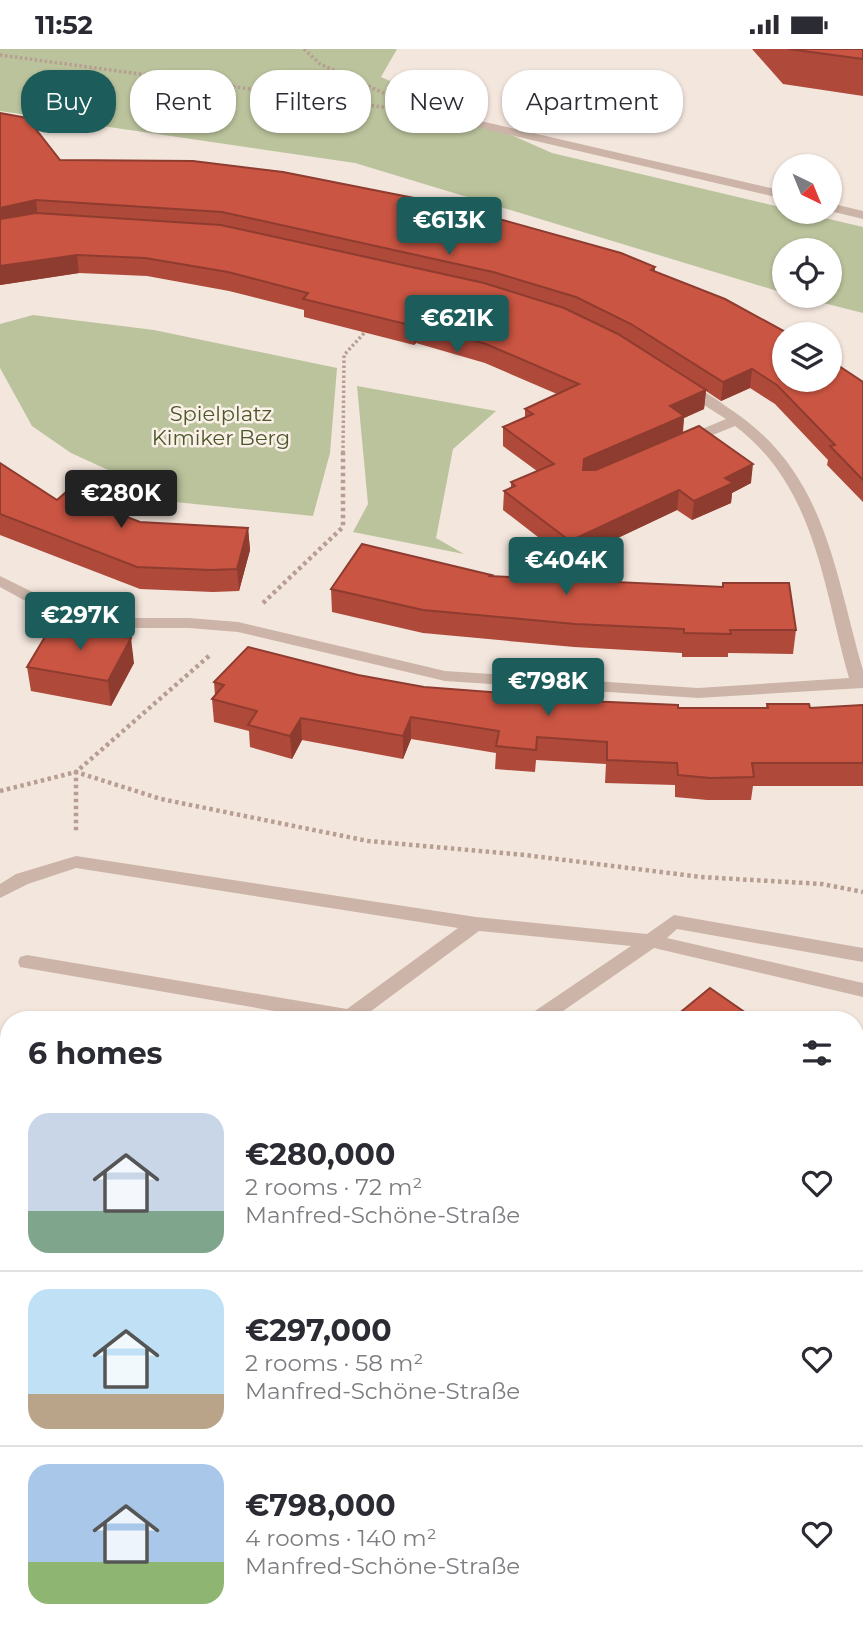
<!DOCTYPE html>
<html lang="en">
<head>
<meta charset="utf-8">
<style>
  body { margin:0; font-family:Montserrat,sans-serif; background:#f7f7f7; color:#2b2b33; height:100vh; display:flex; flex-direction:column; font-size:26px; white-space:nowrap }
  * { box-sizing:border-box; margin:0 }
  p { font-size:23px; color:#7c7c81 }
  .icon { flex:none; width:38px; height:38px; fill:none; stroke:currentColor; stroke-width:2; stroke-linecap:round; stroke-linejoin:round }
  .map { position:relative; flex:1; overflow:hidden }
  .side { position:absolute; left:0px; top:962px; width:864px; height:625px; display:flex; flex-direction:column; background:#fff; border-radius:28px 28px 0 0; box-shadow:0 2px 5px #0004 }
  .side>* { flex:none }
  .banner { position:absolute; left:21px; top:21px; width:822px; height:63px; display:flex; gap:14px }
  .needle { width:46px; rotate:137deg }
  .buttons { position:absolute; left:772px; top:105px; display:grid; gap:14px }
  .buttons a { display:grid; place-items:center; width:70px; height:70px; border-radius:50%; background:#fff; box-shadow:0 2px 5px #0004; font-size:35px }
  .price { position:absolute; translate:-50% -60px; padding:0 16px; border-radius:7px; background:#1c5c5a; color:#fff; font-size:23px; line-height:46px; filter:drop-shadow(0 2px 4px #0008) }
  .price::after { content:''; position:absolute; left:50%; top:42px; width:21px; height:16px; margin-left:-10px; background:inherit; clip-path:polygon(0 0,100% 0,50% 100%) }
  .price.selected { background:#222; color:#fff }
  ul { padding:0; list-style:none }
  li { display:flex; align-items:center; gap:21px; height:175px; padding:0 28px }
  li+li { border-top:2px solid #e1e1e2 }
  li span { display:grid; place-items:center; flex:none; width:196px; height:140px; border-radius:21px; color:#555 }
  li>.icon { margin-inline-start:auto }
  span .icon { width:84px; height:84px; fill:#fffc; stroke-width:1 }
  li b { font-size:30px }
  h2 { display:flex; justify-content:space-between; align-items:center; height:84px; padding:0 28px; font-size:30px }
  .chip { padding:0 24px; border-radius:28px; background:#fff; box-shadow:0 2px 5px #0004; font-size:24px; line-height:63px }
  .chip.selected { background:#1c5c5a; color:#fff }
  .status { display:flex; justify-content:space-between; align-items:center; height:49px; padding:0 35px; background:#fff; direction:ltr }
  .status svg { height:19px; fill:currentColor }
  .map>svg:first-child { display:block }
  .green { fill:#bac39c }
  .lines { fill:none; stroke-linecap:round; stroke-linejoin:round }
  .path-far2 { stroke:#b89e92; stroke-width:3.5; stroke-dasharray:2.5 2.5; stroke-linecap:butt }
  .path-far1 { stroke:#b89e92; stroke-width:4.5; stroke-dasharray:3.5 3.5; stroke-linecap:butt }
  .path { stroke:#b89e92; stroke-width:5; stroke-dasharray:4.5 4.5; stroke-linecap:butt }
  .minor { fill:#ccb5a8; fill-rule:evenodd }
  .wall { fill:#af493a }
  .shaded-wall { fill:#8e3c2f }
  .building { fill:#cb5543; stroke:#8e3c2f; stroke-width:2 }
  .labels { text-anchor:middle; dominant-baseline:central; stroke-width:5; stroke-linejoin:round; paint-order:stroke }
  .park-label { font-size:21px; fill:#4c582b; stroke:#fbf1e9 }
</style>
</head>
<body>
<div class="status"><b>11:52</b><svg viewBox="0 0 49 12"><path d="M0 12V9h3v3zM5 12V6h3v6zM10 12V3h3v9zM15 12V0h3v12zM26 1h20v11H26zM47 4h2v5h-2z"/></svg></div>
<div class="map">
<svg width="863" height="1586" viewBox="0 0 863 1586">
  <rect width="100%" height="100%" fill="#f3e6dd"/>
  <g class="green">
    <polygon points="0,0 397,0 381,28 552,104 784,159 784,163 799,163 863,178 863,264 796,247 830,247 830,201 784,201 784,244 355,114 0,62"/>
    <polygon points="33,266 154,281 337,319 330,404 313,467 175,453 172,441 117,425 71,404 32,377 0,319 0,275"/>
    <polygon points="357,337 496,362 453,400 436,489 464,505 353,483 368,455"/>
    <polygon points="0,1122 9,1134 9,1578 133,1579 133,1586 0,1586"/>
  </g>
  <g class="lines">
    <g class="path-far2">
      <polyline points="304,0 320,15 410,56"/>
      <polyline points="0,6 405,61"/>
      <polyline points="343,404 344,306 367,281"/>
    </g>
    <g class="path-far1">
      <polyline points="263,554 343,478 343,402"/>
      <polyline points="209,607 76,723 161,750 368,792 525,806 701,828 822,835 863,843"/>
      <polyline points="0,742 76,723 76,784"/>
    </g>
    <g class="path">
      <polyline points="761,1578 762,1586"/>
      <polyline points="143,1586 146,1578"/>
    </g>
    <g class="minor">
      <polygon points="433,61 784,142 784,150 429,67 427,65"/>
      <polygon points="830,154 863,162 863,170 830,162"/>
      <path d="M687,335c16,4 32,18 46,27 93,63 101,159 130,259v18l-165,10 -253,-17 -207,-49 -49,-4h-98l-40,-13 -51,-28v-11l63,31 29,11h97l49,4 207,49 253,17 151,-10c-26,-91 -33,-191 -114,-252l-42,17h-10v-6l43,-18 -44,-28v-6z"/>
      <polygon points="76,807 476,868 647,885 674,866 863,899 863,913 677,880 667,889 863,934 863,948 654,899 550,971 527,971 529,966 631,897 479,882 359,971 327,971 20,918 18,913 20,908 27,906 347,960 458,879 76,819 28,835 0,849 0,835 16,825"/>
      <polygon points="0,1006 9,1009 9,1024 0,1021"/>
      <polygon points="863,1225 863,1275 856,1277 856,1228"/>
      <polygon points="856,1517 863,1520 863,1564 856,1561"/>
      <polygon points="571,1578 661,1578 657,1586 575,1586"/>
    </g>
  </g>
  <g class="wall">
    <polygon points="752,0 863,0 863,47 783,35"/>
    <polygon points="0,64 60,111 455,165 655,218 655,223 863,333 863,453 827,416 828,411 775,355 750,339 721,352 706,342 704,360 684,369 683,384 751,434 732,444 731,454 692,471 677,461 569,512 503,461 504,442 511,439 511,433 537,422 503,397 503,378 525,369 525,360 557,345 485,314 416,294 414,296 304,268 304,261 229,242 147,227 79,224 0,236"/>
    <polygon points="0,414 57,451 140,473 248,479 250,501 239,542 213,543 140,540 0,486"/>
    <polygon points="491,527 722,538 723,534 796,581 793,605 728,604 728,608 682,608 682,604 574,598 423,584 332,563 331,540"/>
    <polygon points="117,587 134,614 111,657 31,642 27,618"/>
    <polygon points="358,626 424,638 541,650 678,659 766,659 767,655 810,659 863,656 863,737 753,737 751,751 707,751 675,748 675,736 605,734 606,715 536,711 535,723 495,720 496,704 411,690 403,710 302,691 292,710 250,698 249,682 214,673 212,650 215,646 214,633"/>
    <polygon points="203,1578 495,1578 504,1586 204,1586"/>
  </g>
  <g class="shaded-wall">
    <polygon points="36,151 38,169 0,177 0,159"/>
    <polygon points="77,206 79,224 0,236 0,217"/>
    <polygon points="416,275 416,294 414,296 414,277"/>
    <polygon points="752,320 750,339 721,352 723,333"/>
    <polygon points="706,341 704,360 684,369 682,386 583,430 584,410 670,357"/>
    <polygon points="753,415 751,434 732,444 731,454 692,471 694,452 725,429"/>
    <polygon points="679,441 677,461 569,512 570,492"/>
    <polygon points="248,479 250,501 239,542 237,520"/>
    <polygon points="131,589 134,614 111,657 108,632"/>
    <polygon points="411,668 411,690 403,710 403,687"/>
    <polygon points="301,669 302,691 292,710 290,687"/>
  </g>
  <g class="building">
    <polygon points="788,0 863,0 863,10"/>
    <polygon points="0,64 27,69 60,111 193,112 283,123 449,156 455,165 470,162 621,204 655,218 651,221 725,250 789,285 784,285 784,331 830,331 830,311 863,333 863,431 830,397 835,396 777,336 752,320 723,333 631,275 576,248 493,223 222,163 36,151 0,159"/>
    <polygon points="36,164 221,176 484,234 564,259 618,285 706,341 670,357 684,367 584,410 583,421 596,421 699,377 753,415 725,429 733,434 694,452 679,441 570,492 504,442 515,437 511,433 554,415 503,378 533,365 525,360 579,335 486,295 416,275 414,277 303,250 308,244 228,223 145,209 77,206 0,217 0,170"/>
    <polygon points="0,414 57,451 65,444 140,473 248,479 237,520 211,521 137,518 0,465"/>
    <polygon points="362,495 491,526 488,527 723,538 723,534 789,534 796,581 730,581 731,585 684,584 684,580 575,575 423,561 331,540"/>
    <polygon points="52,576 117,584 115,587 131,589 108,632 27,618"/>
    <polygon points="248,598 358,626 424,638 541,647 541,650 678,656 678,659 768,659 767,655 809,655 810,659 863,656 863,714 752,714 754,728 710,729 678,726 677,714 607,711 607,693 537,688 536,701 496,697 499,682 411,668 403,687 301,669 290,687 248,676 257,662 212,650 224,636 214,633"/>
    <polygon points="710,939 756,971 671,971"/>
    <polygon points="209,1578 495,1578 504,1586 216,1586"/>
  </g>
  <g class="labels">
    <g class="park-label">
      <text x="221" y="364">Spielplatz<tspan x="221" dy="24">Kimiker Berg</tspan></text>
    </g>
  </g>
</svg>
<div class="buttons">
<a><svg class="needle" viewBox="-14 -14 28 28"><path d="M0-13l5 13h-10z" fill="#e53935"/><path d="M0 13l5-13h-10z" fill="#7c7c81"/></svg></a>
<a><svg class="icon" aria-label="locate" viewBox="0 0 24 24"><circle cx="12" cy="12" r="6"/><path d="M12 2v4M12 18v4M2 12h4M18 12h4"/></svg></a>
<a><svg class="icon" aria-label="layers" viewBox="0 0 24 24"><path d="M12 4l9 5-9 5-9-5zM3 14l9 5 9-5"/></svg></a>
</div>
<b class="price" style="left:449px;top:208px">€613K</b>
<b class="price" style="left:457px;top:306px">€621K</b>
<b class="price selected" style="left:121px;top:481px">€280K</b>
<b class="price" style="left:566px;top:548px">€404K</b>
<b class="price" style="left:80px;top:603px">€297K</b>
<b class="price" style="left:548px;top:669px">€798K</b>
<div class="banner">
<a class="chip selected">Buy</a>
<a class="chip">Rent</a>
<a class="chip">Filters</a>
<a class="chip">New</a>
<a class="chip">Apartment</a>
</div>
<section class="side">
<h2>6 homes<svg class="icon" aria-label="filters" viewBox="0 0 24 24"><path d="M4 7h16M4 17h16"/><circle cx="9" cy="7" r="2"/><circle cx="15" cy="17" r="2"/></svg></h2>
<ul>
<li><span style="background:linear-gradient(#c9d6e8 70%,#7fa58c 0)"><svg class="icon" aria-label="home" viewBox="0 0 24 24"><path d="M3 11l9-7 9 7M6 9v11h12V9"/></svg></span><div><b>€280,000</b><p>2 rooms · 72 m²</p><p>Manfred-Schöne-Straße</p></div><svg class="icon" aria-label="heart" viewBox="0 0 24 24"><path d="M12 20l-8-8c-3-5 5-10 8-4 3-6 11-1 8 4z"/></svg></li>
<li><span style="background:linear-gradient(#bfe0f5 75%,#b9a48a 0)"><svg class="icon" aria-label="home" viewBox="0 0 24 24"><path d="M3 11l9-7 9 7M6 9v11h12V9"/></svg></span><div><b>€297,000</b><p>2 rooms · 58 m²</p><p>Manfred-Schöne-Straße</p></div><svg class="icon" aria-label="heart" viewBox="0 0 24 24"><path d="M12 20l-8-8c-3-5 5-10 8-4 3-6 11-1 8 4z"/></svg></li>
<li><span style="background:linear-gradient(#a9c7e8 70%,#8fb573 0)"><svg class="icon" aria-label="home" viewBox="0 0 24 24"><path d="M3 11l9-7 9 7M6 9v11h12V9"/></svg></span><div><b>€798,000</b><p>4 rooms · 140 m²</p><p>Manfred-Schöne-Straße</p></div><svg class="icon" aria-label="heart" viewBox="0 0 24 24"><path d="M12 20l-8-8c-3-5 5-10 8-4 3-6 11-1 8 4z"/></svg></li>
</ul>
</section>
</div>
</body>
</html>
